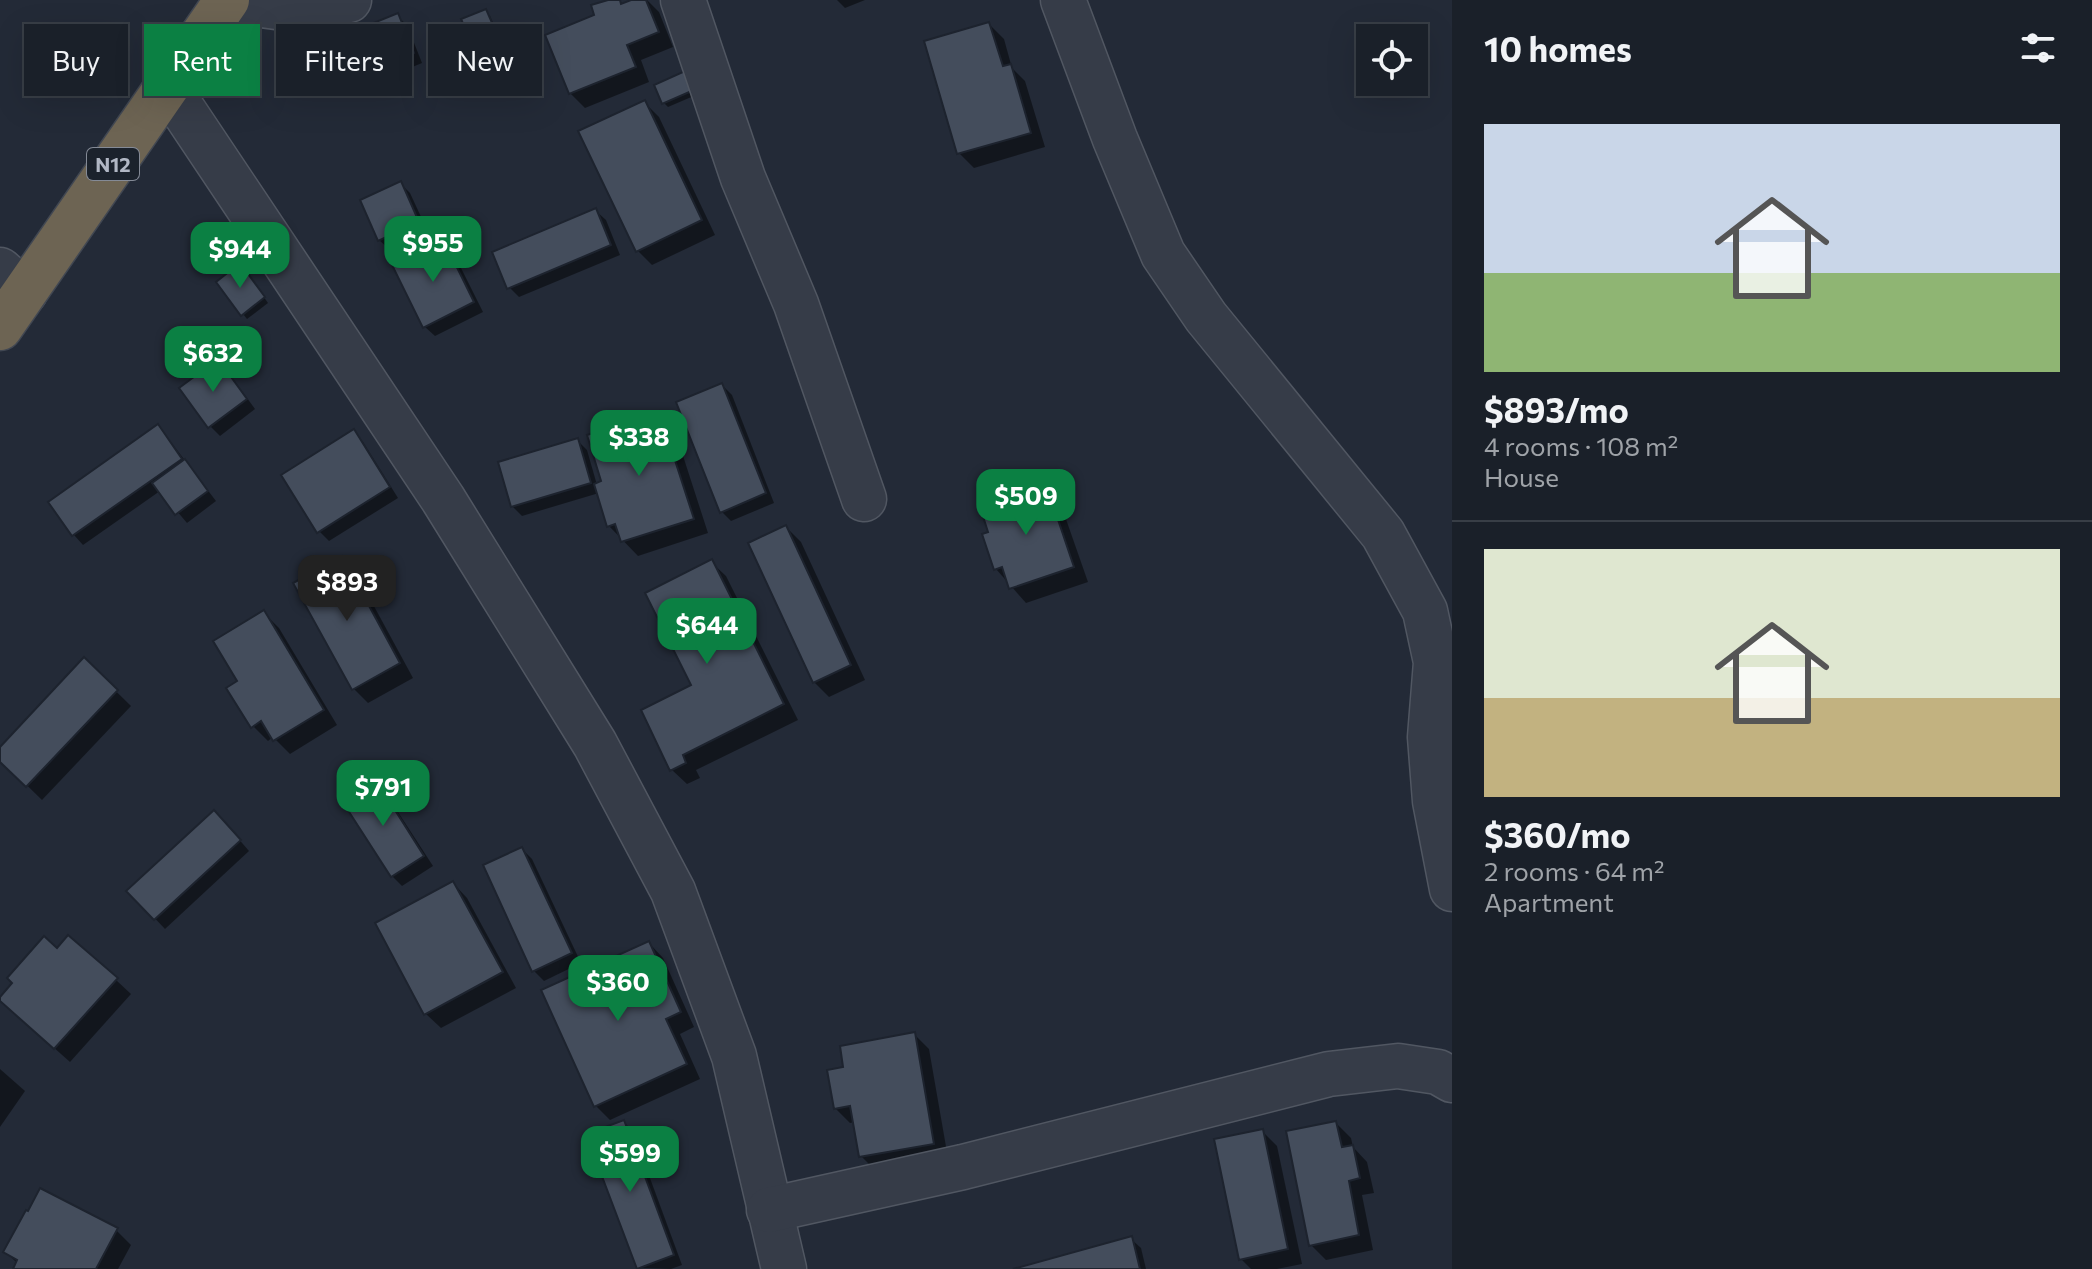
<!DOCTYPE html>
<html lang="en">
<head>
<meta charset="utf-8">
<style>
  body { margin:0; font-family:Commissioner,sans-serif; background:#272d35; color:#f1f3f6; height:100vh; display:flex; flex-direction:column; font-size:30px; white-space:nowrap }
  * { box-sizing:border-box; margin:0 }
  p { font-size:26px; color:#9fa3a8 }
  .icon { flex:none; width:44px; height:44px; fill:none; stroke:currentColor; stroke-width:2; stroke-linecap:round; stroke-linejoin:round }
  .map { position:relative; flex:1; overflow:hidden }
  .panel { display:flex; flex-direction:column; background:#1a2029; width:640px }
  .panel>* { flex:none }
  .banner { position:absolute; left:24px; top:24px; width:760px; height:72px; display:flex; gap:16px }
  .controls { position:absolute; left:1356px; top:24px; display:grid; gap:16px }
  .controls a { display:grid; place-items:center; width:72px; height:72px; border-radius:0px; background:#1a2029; box-shadow:0 8px 32px #0002,0 0 0 2px #383e46; font-size:40px }
  .price { position:absolute; translate:-50% -68px; padding:0 18px; border-radius:16px; background:#0b8043; color:#fff; font-size:26px; line-height:52px; filter:drop-shadow(0 2px 4px #0008) }
  .price::after { content:''; position:absolute; left:50%; top:48px; width:24px; height:18px; margin-left:-12px; background:inherit; clip-path:polygon(0 0,100% 0,50% 100%) }
  .price.selected { background:#222; color:#fff }
  ul { padding:0; list-style:none }
  li { display:grid; align-content:center; gap:16px; height:424px; padding:0 32px }
  li+li { border-top:2px solid #383e46 }
  li span { display:grid; place-items:center; height:248px; border-radius:0px; color:#555 }
  li>.icon { margin-inline-start:auto }
  span .icon { width:144px; height:144px; fill:#fffc; stroke-width:1 }
  li b { font-size:34px }
  h2 { display:flex; justify-content:space-between; align-items:center; height:96px; padding:0 32px; font-size:34px }
  .chip { padding:0 28px; border-radius:0px; background:#1a2029; box-shadow:0 8px 32px #0002,0 0 0 2px #383e46; font-size:28px; line-height:72px }
  .chip.selected { background:#0b8043; color:#fff }
  main { display:flex; flex:1; min-height:0 }
  .map>svg:first-child { display:block }
  .shadow { fill:#0007 }
  .building { fill:#444d5c; stroke:#1d232e; stroke-width:2 }
  .lines { fill:none; stroke-linecap:round; stroke-linejoin:round }
  .minor-casing { stroke:#515762; stroke-width:47 }
  .highway-casing { stroke:#414752; stroke-width:47 }
  .minor { stroke:#363c48; stroke-width:44 }
  .highway { stroke:#6d6453; stroke-width:44 }
  .labels { text-anchor:middle; dominant-baseline:central; stroke-width:7; stroke-linejoin:round; paint-order:stroke }
  .shield { fill:#1b222c; stroke:#848a96; stroke-width:2 }
  .shield-label { font-size:20px; font-weight:bold; fill:#b1b7c4 }
</style>
</head>
<body>
<main>
<div class="map">
<svg width="1452" height="1269" viewBox="0 0 1452 1269">
  <rect width="100%" height="100%" fill="#232a37"/>
  <g class="shadow">
    <polygon points="614,0 619,0 624,5 636,0 647,0 659,12 673,47 641,60 649,82 585,108 570,93 597,16"/>
    <polygon points="837,0 865,0 845,8"/>
    <polygon points="485,11 490,16 506,52 485,61 480,57"/>
    <polygon points="397,16 407,25 422,63 367,86 358,76"/>
    <polygon points="989,24 1004,39 1012,68 1025,81 1045,147 974,168 959,153"/>
    <polygon points="684,73 696,95 668,107 664,103"/>
    <polygon points="644,102 659,117 715,235 652,265 638,251"/>
    <polygon points="400,183 410,193 428,232 389,249 379,240"/>
    <polygon points="596,211 606,220 620,255 519,297 509,287"/>
    <polygon points="443,242 453,252 483,312 435,336 425,327"/>
    <polygon points="245,270 268,303 247,319 243,314"/>
    <polygon points="218,362 228,372 255,409 220,436 210,426"/>
    <polygon points="722,385 732,395 774,503 731,521 721,511"/>
    <polygon points="659,413 674,428 708,533 638,556 609,526 599,493 522,516 512,506 577,440 587,450 597,485 604,483"/>
    <polygon points="157,427 167,437 216,501 187,523 160,491 83,545 74,535 51,503"/>
    <polygon points="354,432 363,442 398,498 329,541 319,531"/>
    <polygon points="1045,487 1060,502 1088,582 1026,603 996,569"/>
    <polygon points="786,527 801,542 865,680 829,697 814,682"/>
    <polygon points="342,558 356,573 413,678 368,703 353,688"/>
    <polygon points="711,562 726,576 798,720 696,770 700,778 687,784 672,770 693,686"/>
    <polygon points="264,613 279,628 337,725 290,754 273,737 268,741 253,726 240,681"/>
    <polygon points="84,660 131,706 42,800 0,759 0,750"/>
    <polygon points="375,782 385,792 433,866 402,886 392,876"/>
    <polygon points="224,822 249,851 165,929 129,891"/>
    <polygon points="522,849 532,859 581,963 544,981 534,971"/>
    <polygon points="453,883 467,898 516,988 441,1028 426,1014"/>
    <polygon points="649,943 663,958 694,1027 680,1034 700,1079 610,1120 596,1106"/>
    <polygon points="58,950 116,980 131,994 70,1062 16,1014"/>
    <polygon points="914,1034 929,1049 948,1158 876,1171 861,1156 855,1122 850,1123 835,1108 846,1069"/>
    <polygon points="0,1069 25,1091 0,1127"/>
    <polygon points="624,1122 633,1132 682,1265 671,1269 639,1268"/>
    <polygon points="1336,1123 1351,1138 1353,1147 1367,1162 1374,1193 1362,1195 1373,1250 1326,1260 1311,1245"/>
    <polygon points="1262,1131 1277,1146 1302,1264 1277,1269 1251,1269 1241,1259"/>
    <polygon points="116,1230 131,1245 118,1269 15,1269 18,1264 6,1252"/>
    <polygon points="1131,1239 1141,1248 1146,1269 1021,1269"/>
  </g>
  <g class="building">
    <polygon points="608,0 620,0 621,4 631,0 646,0 659,32 627,45 636,67 569,94 545,35 594,15 591,5"/>
    <polygon points="486,9 503,48 478,58 461,19"/>
    <polygon points="398,13 414,53 356,77 339,37"/>
    <polygon points="989,22 1003,66 1011,64 1031,133 957,154 924,41"/>
    <polygon points="685,71 694,90 662,104 654,85"/>
    <polygon points="645,100 702,220 636,252 578,131"/>
    <polygon points="401,181 419,222 378,241 360,200"/>
    <polygon points="596,208 611,245 507,289 492,252"/>
    <polygon points="443,239 474,302 423,328 392,265"/>
    <polygon points="240,263 265,297 241,316 216,282"/>
    <polygon points="218,359 247,399 208,428 179,388"/>
    <polygon points="722,383 766,493 720,513 676,402"/>
    <polygon points="659,411 694,519 621,542 615,524 607,527 594,484 601,481 587,435"/>
    <polygon points="158,424 182,459 72,536 48,502"/>
    <polygon points="354,429 390,487 317,533 281,475"/>
    <polygon points="578,438 591,483 511,507 498,462"/>
    <polygon points="185,459 208,491 175,515 152,483"/>
    <polygon points="1046,484 1074,567 1009,589 1002,567 994,570 982,534 988,532 980,507"/>
    <polygon points="786,525 851,665 813,683 748,543"/>
    <polygon points="342,556 400,663 352,690 293,583"/>
    <polygon points="712,559 784,704 683,755 686,763 670,771 641,710 691,685 645,593"/>
    <polygon points="264,610 324,710 273,741 261,721 251,728 226,688 237,681 213,641"/>
    <polygon points="84,657 118,690 26,787 0,762 0,747"/>
    <polygon points="376,780 424,856 391,877 342,801"/>
    <polygon points="214,810 241,840 154,920 126,891"/>
    <polygon points="522,847 572,953 532,972 483,865"/>
    <polygon points="453,881 503,972 424,1015 375,923"/>
    <polygon points="68,935 118,978 54,1049 0,1001 0,997 12,983 7,978 44,936 57,948"/>
    <polygon points="649,941 681,1012 666,1019 687,1064 594,1107 541,990"/>
    <polygon points="915,1032 934,1144 859,1157 850,1106 834,1109 827,1070 843,1067 840,1046"/>
    <polygon points="624,1120 674,1255 637,1269 586,1134"/>
    <polygon points="1336,1121 1342,1147 1353,1145 1360,1178 1349,1181 1359,1235 1309,1246 1286,1131"/>
    <polygon points="1263,1129 1288,1249 1239,1260 1214,1139"/>
    <polygon points="40,1188 118,1228 96,1269 13,1269 17,1260 3,1252 26,1210 28,1211"/>
    <polygon points="1132,1236 1140,1269 1013,1269"/>
  </g>
  <g class="lines">
    <g class="minor-casing">
      <g id="minor">
        <polyline points="226,0 305,11 349,0"/>
        <polyline points="683,0 743,178 796,304 864,499"/>
        <polyline points="1063,0 1115,139 1163,254 1206,317 1383,534 1425,611 1436,662 1430,737 1435,801 1452,889"/>
        <polyline points="167,86 443,499 595,744 673,891 734,1056 784,1269"/>
        <polyline points="0,270 25,292"/>
        <polyline points="769,1210 963,1167 1329,1074 1398,1066 1438,1072 1452,1080"/>
      </g>
    </g>
    <g class="highway-casing">
      <polyline id="highway" points="0,328 227,0"/>
    </g>
    <use href="#minor" class="minor"/>
    <use href="#highway" class="highway"/>
  </g>
  <g class="labels">
    <rect class="shield" x="87" y="148" width="52" height="32" rx="6"/>
    <g class="shield-label">
      <text x="113" y="164">N12</text>
    </g>
  </g>
</svg>
<div class="controls">
<a><svg class="icon" aria-label="locate" viewBox="0 0 24 24"><circle cx="12" cy="12" r="6"/><path d="M12 2v4M12 18v4M2 12h4M18 12h4"/></svg></a>
</div>
<b class="price" style="left:433px;top:284px">$955</b>
<b class="price" style="left:240px;top:290px">$944</b>
<b class="price" style="left:213px;top:394px">$632</b>
<b class="price" style="left:639px;top:478px">$338</b>
<b class="price" style="left:1026px;top:537px">$509</b>
<b class="price selected" style="left:347px;top:623px">$893</b>
<b class="price" style="left:707px;top:666px">$644</b>
<b class="price" style="left:383px;top:828px">$791</b>
<b class="price" style="left:618px;top:1023px">$360</b>
<b class="price" style="left:630px;top:1194px">$599</b>
<div class="banner">
<a class="chip">Buy</a>
<a class="chip selected">Rent</a>
<a class="chip">Filters</a>
<a class="chip">New</a>
</div>
</div>
<section class="panel">
<h2>10 homes<svg class="icon" aria-label="filters" viewBox="0 0 24 24"><path d="M4 7h16M4 17h16"/><circle cx="9" cy="7" r="2"/><circle cx="15" cy="17" r="2"/></svg></h2>
<ul>
<li><span style="background:linear-gradient(#c9d6e8 60%,#8fb573 0)"><svg class="icon" aria-label="home" viewBox="0 0 24 24"><path d="M3 11l9-7 9 7M6 9v11h12V9"/></svg></span><div><b>$893/mo</b><p>4 rooms · 108 m²</p><p>House</p></div></li>
<li><span style="background:linear-gradient(#dfe7d0 60%,#c2b280 0)"><svg class="icon" aria-label="home" viewBox="0 0 24 24"><path d="M3 11l9-7 9 7M6 9v11h12V9"/></svg></span><div><b>$360/mo</b><p>2 rooms · 64 m²</p><p>Apartment</p></div></li>
</ul>
</section>
</main>
</body>
</html>
